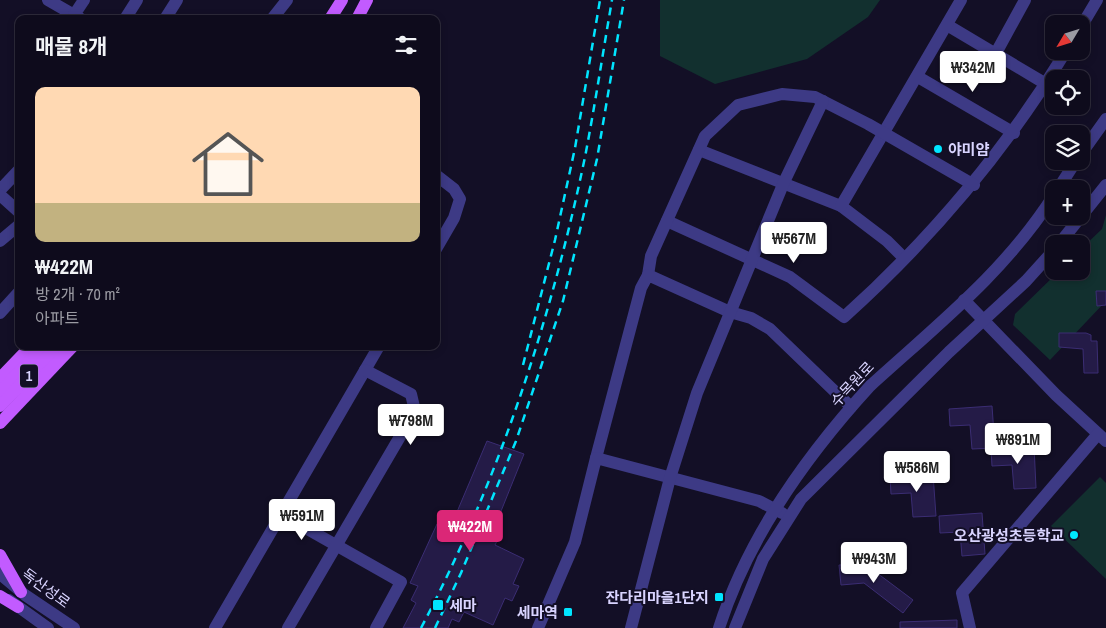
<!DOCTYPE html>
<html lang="ko">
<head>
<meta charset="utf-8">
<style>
  body { margin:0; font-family:"Archivo Narrow","Noto Sans KR",sans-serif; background:#171425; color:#f1f3f6; height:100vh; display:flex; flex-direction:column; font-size:19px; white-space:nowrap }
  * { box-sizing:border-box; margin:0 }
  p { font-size:16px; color:#9b9ba3 }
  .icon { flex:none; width:28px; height:28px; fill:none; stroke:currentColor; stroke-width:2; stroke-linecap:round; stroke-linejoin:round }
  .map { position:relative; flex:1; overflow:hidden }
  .drawer { position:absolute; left:15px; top:15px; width:425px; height:335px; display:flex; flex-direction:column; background:#0e0b1c; border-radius:10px; box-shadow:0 2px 8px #0003,0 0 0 1px #2e2b3b }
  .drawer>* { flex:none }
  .needle { width:32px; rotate:232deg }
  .tools { position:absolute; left:1045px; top:15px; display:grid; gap:10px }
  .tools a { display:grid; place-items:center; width:45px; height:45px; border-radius:10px; background:#0e0b1c; box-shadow:0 2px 8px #0003,0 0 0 1px #2e2b3b; font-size:25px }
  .price { position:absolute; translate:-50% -42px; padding:0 11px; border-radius:5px; background:#fff; color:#222; font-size:16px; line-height:32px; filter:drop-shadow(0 1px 2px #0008) }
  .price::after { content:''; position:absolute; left:50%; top:30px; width:15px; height:11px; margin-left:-8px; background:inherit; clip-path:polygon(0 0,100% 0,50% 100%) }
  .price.current { background:#db2777; color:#fff }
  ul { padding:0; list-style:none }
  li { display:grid; align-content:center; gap:10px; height:265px; padding:0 20px }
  li span { display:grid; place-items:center; height:155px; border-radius:10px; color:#555 }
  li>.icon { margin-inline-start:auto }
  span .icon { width:90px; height:90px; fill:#fffc; stroke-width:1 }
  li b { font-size:21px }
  h2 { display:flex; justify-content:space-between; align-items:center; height:60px; padding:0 20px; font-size:21px }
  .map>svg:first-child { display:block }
  .green { fill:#12302f }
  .building { fill:#241b47; stroke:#3b2d73 }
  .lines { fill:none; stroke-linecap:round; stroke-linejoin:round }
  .minor { stroke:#3d3a85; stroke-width:12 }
  .major { stroke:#c25bff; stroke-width:12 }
  .rail { stroke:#00e5ff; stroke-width:2.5; stroke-dasharray:8 6; stroke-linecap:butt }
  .poi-dot { fill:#00e5ff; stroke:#130f26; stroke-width:2 }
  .labels { text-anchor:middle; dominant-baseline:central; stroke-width:4; stroke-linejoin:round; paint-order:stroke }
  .shield { fill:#130f26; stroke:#9e99be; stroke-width:1 }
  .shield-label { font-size:14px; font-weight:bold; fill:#d9d4ff }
  .poi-label { font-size:15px; font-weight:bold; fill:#d9d4ff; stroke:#130f26; text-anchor:end }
  .street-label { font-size:15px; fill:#d9d4ff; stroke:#130f26 }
</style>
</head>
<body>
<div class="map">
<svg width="1106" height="628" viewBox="0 0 1106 628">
  <rect width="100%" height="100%" fill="#130f26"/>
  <g class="green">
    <polygon points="660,0 880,0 868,17 807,59 715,84 660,56"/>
    <polygon points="1106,215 1106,301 1050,360 1013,325 1015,314 1055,275 1061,271 1081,271 1081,249 1102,229"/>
    <polygon points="1100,477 1106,483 1106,579 1051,526"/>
  </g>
  <g class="building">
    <polygon points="1096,291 1106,291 1106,305 1097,306"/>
    <polygon points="1059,333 1086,333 1091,335 1091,341 1097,341 1098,373 1084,373 1083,349 1059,347"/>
    <polygon points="992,406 995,448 972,449 970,425 950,426 949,409"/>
    <polygon points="487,441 524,454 491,536 498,539 495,545 524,559 513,584 519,586 512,601 505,598 493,625 464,612 459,622 452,619 448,628 403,628 416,603 411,600 418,586 410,583 437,524 445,527 450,517 454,519"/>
    <polygon points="1034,446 1036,488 1014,489 1012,465 992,466 991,449"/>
    <polygon points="933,474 936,516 913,517 911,493 891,494 890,477"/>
    <polygon points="982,513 985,554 962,556 960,532 940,533 939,516"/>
    <polygon points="865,564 913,600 903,613 864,583 841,585 839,565"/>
    <polygon points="957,620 957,628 900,628 900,622"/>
  </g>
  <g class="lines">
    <g class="minor">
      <polyline points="48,0 81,19"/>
      <polyline points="74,15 84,0"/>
      <polyline points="125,19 137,0"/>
      <polyline points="165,19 177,0"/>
      <polyline points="272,19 287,0"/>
      <polyline points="947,25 1046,84"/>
      <polyline points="1081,27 1097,0"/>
      <polyline points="996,53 1025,0"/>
      <polyline points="918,77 1014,133"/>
      <polyline points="699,150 841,206 887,241 904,258"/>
      <polyline points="1081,154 1106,119"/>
      <polyline points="436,175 454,189 460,199 454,218 436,249"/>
      <polyline points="1058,189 1076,161"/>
      <polyline points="0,190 19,170"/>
      <polyline points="0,195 19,212"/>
      <polyline points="841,206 961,0"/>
      <path d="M667,221l123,56 54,40c88,-79 160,-164 222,-266"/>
      <polyline points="0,241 19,225"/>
      <polyline points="1059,244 1106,185"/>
      <polyline points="648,275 651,256 705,136 738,105 782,94 815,97 868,124 974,185"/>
      <polyline points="964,300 1056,395 1106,441"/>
      <polyline points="0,313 19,292"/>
      <polyline points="596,458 641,288 648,275 730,312 751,318 770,329 851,407"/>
      <polyline points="281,514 401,582 376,628"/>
      <polyline points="0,574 25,595 74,628"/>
      <polyline points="9,600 48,628"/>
      <polyline points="215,628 379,346"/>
      <polyline points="288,628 415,411 411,394 365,370"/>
      <polyline points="538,628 575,542 596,458 759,501 782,513"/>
      <polyline points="631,628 670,478 697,393 784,182 823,101"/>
      <path d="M719,628c29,-91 87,-172 151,-242 67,-61 135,-114 184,-191"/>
      <polyline points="735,628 763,559 801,499 949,352 1026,281 1054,250"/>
      <polyline points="970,628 962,593 1098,434"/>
    </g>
    <g class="major">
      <polyline points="330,19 342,0"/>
      <polyline points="357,19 367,0"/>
      <polyline points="0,378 31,346"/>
      <polyline points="0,392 44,346"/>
      <polyline points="0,406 58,346"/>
      <polyline points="0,423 73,346"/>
      <polyline points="0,555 21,592"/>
      <polyline points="0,596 18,607"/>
    </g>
    <g class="rail">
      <polyline points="523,365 555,240 575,148 600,0"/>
      <path d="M421,628c78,-148 130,-308 164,-471 10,-52 18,-105 27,-157"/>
      <polyline points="435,628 461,573 516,441 563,301 597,159 624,0"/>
    </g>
  </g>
  <g class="poi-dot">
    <circle cx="938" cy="149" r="5"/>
    <circle cx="1074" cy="535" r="5"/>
    <rect x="714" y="592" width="10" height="10" rx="2.5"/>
    <rect x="432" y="599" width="12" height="12" rx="2.5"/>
    <rect x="563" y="607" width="10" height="10" rx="2.5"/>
  </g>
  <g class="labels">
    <rect class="shield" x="20" y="364.5" width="18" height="23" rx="4"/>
    <g class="shield-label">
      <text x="29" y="376">1</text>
    </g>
    <g class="poi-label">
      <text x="948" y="149" text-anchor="start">야미얌</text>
      <text x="1064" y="535">오산광성초등학교</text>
      <text x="709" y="597">잔다리마을1단지</text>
      <text x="449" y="605" text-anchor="start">세마</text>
      <text x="558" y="612">세마역</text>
    </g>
    <g class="street-label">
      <text transform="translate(852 384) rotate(-47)">수목원로</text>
      <text transform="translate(46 588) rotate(36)">독산성로</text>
    </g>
  </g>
</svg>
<div class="tools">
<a><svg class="needle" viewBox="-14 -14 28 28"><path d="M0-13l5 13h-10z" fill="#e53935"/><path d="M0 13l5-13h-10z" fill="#9b9ba3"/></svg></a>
<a><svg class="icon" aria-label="locate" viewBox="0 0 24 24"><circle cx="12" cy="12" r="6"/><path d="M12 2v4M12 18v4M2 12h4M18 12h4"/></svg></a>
<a><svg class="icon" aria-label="layers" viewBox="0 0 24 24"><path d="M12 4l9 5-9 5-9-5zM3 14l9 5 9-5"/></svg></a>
<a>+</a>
<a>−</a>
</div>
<b class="price" style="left:973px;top:93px">₩342M</b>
<b class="price" style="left:794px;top:264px">₩567M</b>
<b class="price" style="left:411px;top:446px">₩798M</b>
<b class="price" style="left:1018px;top:465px">₩891M</b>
<b class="price" style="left:917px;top:493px">₩586M</b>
<b class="price" style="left:302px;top:541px">₩591M</b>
<b class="price current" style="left:470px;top:552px">₩422M</b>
<b class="price" style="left:874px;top:584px">₩943M</b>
<section class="drawer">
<h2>매물 8개<svg class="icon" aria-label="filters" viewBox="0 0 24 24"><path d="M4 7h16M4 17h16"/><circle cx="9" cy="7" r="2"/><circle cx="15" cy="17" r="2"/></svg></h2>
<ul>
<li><span style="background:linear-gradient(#ffd9b3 75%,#c2b280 0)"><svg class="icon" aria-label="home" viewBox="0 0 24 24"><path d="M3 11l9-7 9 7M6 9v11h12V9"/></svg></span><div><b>₩422M</b><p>방 2개 · 70 m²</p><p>아파트</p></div></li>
</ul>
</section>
</div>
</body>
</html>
